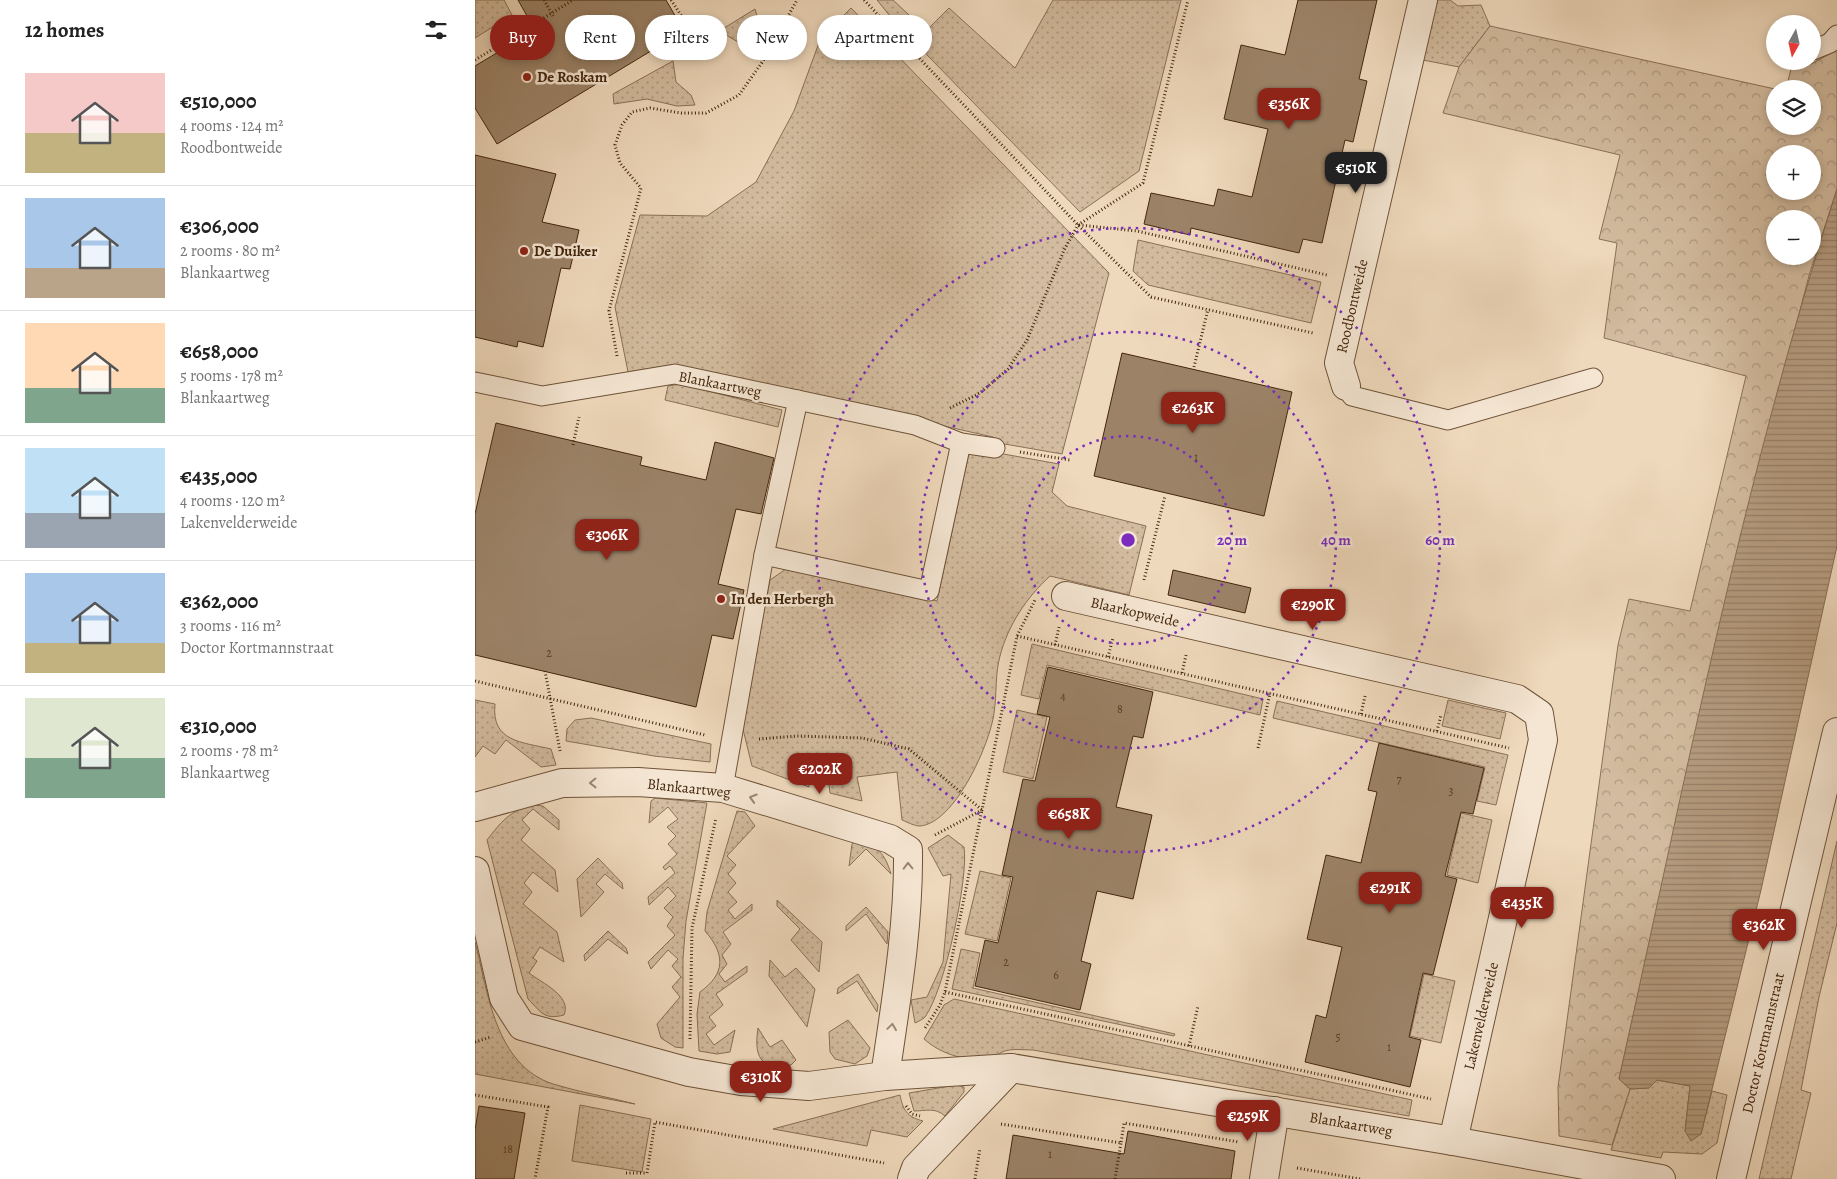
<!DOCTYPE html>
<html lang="en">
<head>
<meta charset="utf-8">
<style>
  body { margin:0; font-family:Alegreya,serif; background:#f2f2f2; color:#222; height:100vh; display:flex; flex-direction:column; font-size:19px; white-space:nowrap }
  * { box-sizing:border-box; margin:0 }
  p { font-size:16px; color:#767676 }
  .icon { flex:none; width:28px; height:28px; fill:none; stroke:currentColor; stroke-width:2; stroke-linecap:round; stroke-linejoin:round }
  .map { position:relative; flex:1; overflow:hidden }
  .drawer { display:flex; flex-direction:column; background:#fff; width:475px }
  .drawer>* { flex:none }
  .banner { position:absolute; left:15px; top:15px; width:475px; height:45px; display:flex; gap:10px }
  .needle { width:32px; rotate:188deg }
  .controls { position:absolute; left:1291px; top:15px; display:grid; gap:10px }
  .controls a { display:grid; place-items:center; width:55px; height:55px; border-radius:50%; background:#fff; box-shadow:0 2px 8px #0003; font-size:25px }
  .price { position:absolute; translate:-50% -42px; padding:0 11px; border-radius:10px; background:#8f2418; color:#fff; font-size:16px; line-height:32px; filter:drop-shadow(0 1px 2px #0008) }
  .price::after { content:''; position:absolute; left:50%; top:30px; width:15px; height:11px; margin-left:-8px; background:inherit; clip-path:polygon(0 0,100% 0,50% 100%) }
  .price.active { background:#222; color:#fff }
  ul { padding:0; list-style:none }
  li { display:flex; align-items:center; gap:15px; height:125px; padding:0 25px }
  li+li { border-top:1px solid #e0e0e0 }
  li span { display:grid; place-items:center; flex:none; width:140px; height:100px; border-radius:0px; color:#555 }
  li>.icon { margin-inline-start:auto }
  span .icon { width:60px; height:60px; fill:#fffc; stroke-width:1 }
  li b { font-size:21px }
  h2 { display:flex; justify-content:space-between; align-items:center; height:60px; padding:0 25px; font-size:21px }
  .chip { padding:0 18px; border-radius:22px; background:#fff; box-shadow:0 2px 8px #0003; font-size:18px; line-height:45px }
  .chip.active { background:#8f2418; color:#fff }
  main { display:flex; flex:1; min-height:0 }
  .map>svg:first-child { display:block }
  .grass { fill:url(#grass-dots); stroke:#8a7056 }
  .forest { fill:url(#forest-crowns); stroke:#8a7056; fill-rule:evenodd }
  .water { fill:url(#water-rules); stroke:#876d52 }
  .building { fill:#9c8368; stroke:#43260d }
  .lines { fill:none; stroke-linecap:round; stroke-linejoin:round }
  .lane-casing { stroke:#6e5339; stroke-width:21 }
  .street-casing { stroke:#6e5339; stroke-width:30 }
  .path { stroke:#43260d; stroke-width:3; stroke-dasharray:1 2.5; stroke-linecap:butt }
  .lane { stroke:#f5e6d3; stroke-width:19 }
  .street { stroke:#f5e6d3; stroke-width:28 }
  .oneway { stroke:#9c8670 }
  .ring { fill:none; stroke:#7b2cbf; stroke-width:2.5; stroke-dasharray:2.5 5 }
  .poi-dot { fill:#8f2418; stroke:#f5e6d3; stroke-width:2 }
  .labels { text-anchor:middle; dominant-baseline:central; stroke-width:5; stroke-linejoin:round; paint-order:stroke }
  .number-label { font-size:12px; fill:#593d24 }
  .poi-label { font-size:15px; font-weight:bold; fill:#43260d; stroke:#f5e6d3; text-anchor:start }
  .street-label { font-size:15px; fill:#43260d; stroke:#f5e6d3 }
  .centre { fill:#7b2cbf; stroke:#f5e6d3; stroke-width:2.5 }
  .ring-label { font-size:15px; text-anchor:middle; font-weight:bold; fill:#7b2cbf; stroke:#f5e6d3; stroke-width:5; stroke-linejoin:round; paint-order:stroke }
</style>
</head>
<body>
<main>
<section class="drawer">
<h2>12 homes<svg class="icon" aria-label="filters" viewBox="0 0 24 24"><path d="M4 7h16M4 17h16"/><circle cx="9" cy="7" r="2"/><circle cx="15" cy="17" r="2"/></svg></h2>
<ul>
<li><span style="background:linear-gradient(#f6c9c9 60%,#c2b280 0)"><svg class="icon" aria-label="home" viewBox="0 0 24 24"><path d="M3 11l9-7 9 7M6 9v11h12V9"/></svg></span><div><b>€510,000</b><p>4 rooms · 124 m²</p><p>Roodbontweide</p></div></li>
<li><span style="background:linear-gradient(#a9c7e8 70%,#b9a48a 0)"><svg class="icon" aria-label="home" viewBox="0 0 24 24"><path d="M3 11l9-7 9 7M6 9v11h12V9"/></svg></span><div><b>€306,000</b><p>2 rooms · 80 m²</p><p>Blankaartweg</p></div></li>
<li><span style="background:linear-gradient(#ffd9b3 65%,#7fa58c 0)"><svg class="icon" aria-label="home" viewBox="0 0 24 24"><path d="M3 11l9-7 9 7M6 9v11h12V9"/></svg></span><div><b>€658,000</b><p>5 rooms · 178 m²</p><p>Blankaartweg</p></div></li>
<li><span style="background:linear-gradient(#bfe0f5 65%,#9aa5b1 0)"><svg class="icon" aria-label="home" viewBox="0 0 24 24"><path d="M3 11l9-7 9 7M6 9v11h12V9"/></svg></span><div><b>€435,000</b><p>4 rooms · 120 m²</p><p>Lakenvelderweide</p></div></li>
<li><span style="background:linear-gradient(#a9c7e8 70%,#c2b280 0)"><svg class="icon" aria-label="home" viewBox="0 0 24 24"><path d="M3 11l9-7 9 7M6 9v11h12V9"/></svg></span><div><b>€362,000</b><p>3 rooms · 116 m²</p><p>Doctor Kortmannstraat</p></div></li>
<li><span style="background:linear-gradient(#dfe7d0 60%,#7fa58c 0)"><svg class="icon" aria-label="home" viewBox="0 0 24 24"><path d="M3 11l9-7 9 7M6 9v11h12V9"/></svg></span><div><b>€310,000</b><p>2 rooms · 78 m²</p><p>Blankaartweg</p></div></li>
</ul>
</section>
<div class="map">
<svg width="1362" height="1179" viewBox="0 0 1362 1179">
  <defs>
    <pattern id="grass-dots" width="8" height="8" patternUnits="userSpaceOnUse" patternTransform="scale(1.25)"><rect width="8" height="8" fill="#d2bb9e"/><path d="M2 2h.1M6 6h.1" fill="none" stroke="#ac987f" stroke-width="1.8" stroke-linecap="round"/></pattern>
    <pattern id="forest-crowns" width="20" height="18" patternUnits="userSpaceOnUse" patternTransform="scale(1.25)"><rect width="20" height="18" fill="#d2bb9e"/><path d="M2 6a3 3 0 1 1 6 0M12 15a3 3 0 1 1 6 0" fill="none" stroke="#ac987f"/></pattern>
    <pattern id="water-rules" width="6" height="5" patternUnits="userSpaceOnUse" patternTransform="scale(1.25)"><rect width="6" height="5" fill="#b59c80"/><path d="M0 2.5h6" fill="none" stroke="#957f67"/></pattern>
  </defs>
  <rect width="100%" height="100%" fill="#efd9bc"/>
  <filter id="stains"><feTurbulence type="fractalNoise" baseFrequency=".004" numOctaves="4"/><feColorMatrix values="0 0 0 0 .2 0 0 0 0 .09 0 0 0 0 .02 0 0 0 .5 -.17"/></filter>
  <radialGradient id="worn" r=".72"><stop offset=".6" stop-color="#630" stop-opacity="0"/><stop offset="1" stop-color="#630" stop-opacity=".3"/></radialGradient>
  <g class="grass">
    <polygon points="0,0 29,0 37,15 0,38"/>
    <polygon points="402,0 418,0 451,31 474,8 540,68 578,0 706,0 664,171 605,212 419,21"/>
    <polygon points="962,0 975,0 983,6 1006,5 1015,26 984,67 948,60"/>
    <polygon points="376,8 634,273 587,454 518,442 518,437 196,365 153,372 140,307 165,215 232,216 281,182 319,111 345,40"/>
    <path d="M280,9l6,20 -3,22 -10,-1c-8,-9 -19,-11 -27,-20z"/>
    <polygon points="198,61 201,82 216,95 220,105 202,106 172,99 139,104 138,94"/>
    <polygon points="663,240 846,282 836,323 673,285 658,271"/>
    <polygon points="206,384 307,410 303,427 190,400 193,386"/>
    <path d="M495,448l89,16 -7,28 15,14 79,20 -17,69 -79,-19c-23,21 -42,49 -50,80 -5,18 -3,38 -6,57 -4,31 -39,110 -74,113 -6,0 -13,-4 -18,-6l-5,-48 -40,5 5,24 -32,-8 -5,-39 -19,2 3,31 -57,-21 -11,-45 29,-141 16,-11 151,32z"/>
    <polygon points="557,644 788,699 785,715 572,665 564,699 546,695"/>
    <path d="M0,700l20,4c-4,38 27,38 56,45l5,16 -15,2 -35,-27 -11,14 -12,-8 -8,11z"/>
    <polygon points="973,700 1031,713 1025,739 967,726"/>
    <polygon points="802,701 1033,755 1021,805 1002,801 1010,767 798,718"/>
    <polygon points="542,710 572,717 558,779 528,772"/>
    <polygon points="116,718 236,744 235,762 179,756 91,741 92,729 100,720"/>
    <polygon points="180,798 232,803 211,921 208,958 208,1048 200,1047 186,1038 182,1024 205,997 197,987 206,977 197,966 203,959 193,950 176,969 173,962 200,935 192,926 198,917 189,908 201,896 193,887 174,905 173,897 200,873 195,866 190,870 188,867 202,854 193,844 201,836 192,827 203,819 193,807 174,823 176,801"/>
    <path d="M59,805l9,1 16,14v10l-26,-21 -11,11 8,9 -9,11 34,30 3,22 -25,-20 -9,11 8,9 -9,12 34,28 7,30 -24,-15 -7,11 4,3 -8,12c13,10 43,23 35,42 -20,5 -22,-2 -36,-16l-41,-159c14,-18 23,-30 47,-35z"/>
    <path d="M262,811l8,1 10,14 -28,30 9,9 -8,9 8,9 -8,9 9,10 -9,8 7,9 17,-15v6l-29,22 8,12 -9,11 5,9 -8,10 6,8 22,-16v6l-31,22 7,11 -14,12 7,9 -10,8 8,11 21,-15 -5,22 -13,2 -18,-3 -2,-37 3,-22c25,-18 26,-37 5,-61l2,-19z"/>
    <polygon points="986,813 1017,820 1003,883 972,875"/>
    <path d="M473,835l16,12c5,31 -20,145 -39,170 -3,3 -6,4 -10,6l-4,-23 16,-3 16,-35 8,-88 -8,2 -15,-28z"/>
    <path d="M381,840c22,8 28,11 35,34l-25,-25 -17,17 3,-22z"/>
    <polygon points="1362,841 1362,923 1344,997 1326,1090 1336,1093 1316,1179 1284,1179"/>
    <polygon points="123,858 147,883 148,889 130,874 121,884 129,892 106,917 102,879"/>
    <polygon points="505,871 536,878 522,941 490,934"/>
    <polygon points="302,900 347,942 344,972 316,940 325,929 302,906"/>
    <polygon points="391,907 413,932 412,944 391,914 371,931 371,926"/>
    <polygon points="133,931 151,948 153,954 133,939 110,961 109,955"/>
    <path d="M0,942c13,50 20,123 78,142 26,8 55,13 82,20l-160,-30z"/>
    <polygon points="486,949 505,953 498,988 700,1034 699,1036 477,989"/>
    <polygon points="295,960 310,977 321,968 340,989 332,1027 294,976"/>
    <polygon points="383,974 403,1005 402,1012 382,981 362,994 363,988"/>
    <polygon points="949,974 980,981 966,1043 935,1036"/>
    <path d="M479,999l458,101 -3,16 -376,-66c-10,0 -22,-2 -31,2 -4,2 -5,5 -10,6 -25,4 -50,-3 -68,-19l20,-34z"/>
    <polygon points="373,1020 395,1048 392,1056 380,1064 360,1059 355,1052 354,1032"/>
    <path d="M283,1028l12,19 12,-7 14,20 -5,5c-32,6 -37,-10 -33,-37z"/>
    <polygon points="1181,1080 1215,1086 1210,1131 1226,1134 1237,1091 1252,1095 1242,1143 1227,1154 1188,1152 1186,1158 1136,1150 1155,1089 1174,1088"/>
    <path d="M481,1085l8,2v5l-19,24c-10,-9 -19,-5 -31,-5l-5,-18z"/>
    <path d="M425,1095c3,15 7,22 23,26l-16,16 -36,-7 -4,16 -94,-17z"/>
    <polygon points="105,1105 176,1119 167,1172 97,1161"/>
  </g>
  <path class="forest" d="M1015,26l285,63v37h38v-37h-27l6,-24 19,-1 26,-14v139l-27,83 -69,263 -122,544 11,10 -18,56 -53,-9 -1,-49 60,-442 11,-46 61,12 56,-235 -142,-38 13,-95 -18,-4 21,-84 -177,-42 16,-46zM1300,154h38v37h-38zM1300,219h38v37h-38z"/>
  <path class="water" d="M1362,189v357l-76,344 -60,244 -10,7 -6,-10 5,-45 -33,-6 -8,8 -19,1 -11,-10c66,-297 124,-599 218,-890z"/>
  <g class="building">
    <polygon points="43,0 191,0 209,31 22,144 0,108 0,66 60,30"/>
    <polygon points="823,0 902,0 884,79 892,81 878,142 870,140 847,243 828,239 824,253 716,228 715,235 669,224 676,193 739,206 743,189 777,197 793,129 749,119 766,45 810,55"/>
    <polygon points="0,155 81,174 67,222 104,230 95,269 86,268 68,347 43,341 42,347 0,337"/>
    <polygon points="647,353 817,392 789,516 619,476"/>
    <polygon points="21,423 167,457 165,465 231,480 240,442 299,458 286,514 261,509 243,584 269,590 258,639 237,635 221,707 0,655 0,514"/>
    <polygon points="698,570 776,588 770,613 693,595"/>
    <polygon points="573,667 678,692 668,738 658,736 641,807 677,815 658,899 622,891 606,961 616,964 605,1010 500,986 510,940 523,943 538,877 527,875 548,779 560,781 575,717 562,714"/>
    <polygon points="904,743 1009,768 998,814 986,812 970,876 982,879 958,975 948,973 934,1037 946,1040 935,1087 830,1062 841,1015 851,1018 867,947 832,939 851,855 886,863 902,792 893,790"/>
    <polygon points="4,1106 50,1113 39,1179 0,1179 0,1130"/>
    <polygon points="653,1131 760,1151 756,1179 531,1179 538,1135 649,1154"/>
  </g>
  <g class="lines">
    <g class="lane-casing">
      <g id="lane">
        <polyline points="1338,50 1355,43 1362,35"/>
        <polyline points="0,382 67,396 200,374 440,425 486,443 520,448"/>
        <polyline points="871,386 877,396 973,420 1118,378"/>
        <polyline points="289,555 454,591 486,443"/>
        <polyline points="248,788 289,555 323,400"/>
      </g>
    </g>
    <g class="street-casing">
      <g id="street">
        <polyline points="871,386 864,363 948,0"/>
        <polyline points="591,596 1042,699 1064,714 1068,740 978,1141"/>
        <path d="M0,807l87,-24 76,-1 85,6 167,51 18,11c1,75 -12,151 -23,226"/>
        <polyline points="0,871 29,998 47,1026 214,1072 266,1081 334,1086 410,1076 536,1068 978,1141 1186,1179"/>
        <polyline points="437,1179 441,1168 536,1068"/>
        <polyline points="789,1179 800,1111"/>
        <polyline points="1256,1179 1362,732"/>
      </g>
    </g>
    <g class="path">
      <polyline points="69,0 78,16"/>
      <polyline points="196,0 217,32"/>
      <polyline points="389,0 603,225 676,297 838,333"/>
      <polyline points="0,60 98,0"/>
      <polyline points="604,225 662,231 852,275"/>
      <polyline points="142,356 134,311 166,188 145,163 140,145 147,125 157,112 175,108 206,113 231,113 264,95 288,61 322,0"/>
      <polyline points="719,367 733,309"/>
      <polyline points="475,408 505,393 533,369 552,340 589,250 603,225 668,183 713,0"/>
      <polyline points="98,445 104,417"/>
      <polyline points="545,452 595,460"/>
      <polyline points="669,580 690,496"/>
      <polyline points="542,636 1034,748"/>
      <polyline points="580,645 584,627"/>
      <polyline points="633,657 638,638"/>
      <polyline points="70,671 85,751"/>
      <polyline points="707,673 711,655"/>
      <polyline points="0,681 230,735"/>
      <polyline points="886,714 890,696"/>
      <polyline points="962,731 966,715"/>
      <polyline points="284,739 322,736 387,738 434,749 507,810 470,992 465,1005 450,1028"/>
      <polyline points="783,748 795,693"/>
      <polyline points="460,835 507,810 542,636 560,600"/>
      <polyline points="470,992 956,1099"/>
      <polyline points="215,1039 217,928 241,818"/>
      <polyline points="0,1042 16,1037"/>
      <polyline points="714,1046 723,1006"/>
      <polyline points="0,1095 73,1107 60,1179"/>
      <polyline points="431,1106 437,1114 445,1116"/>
      <polyline points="526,1124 646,1143 649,1123 764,1142"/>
      <polyline points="822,1168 885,1179"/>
      <polyline points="151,1173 172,1173 180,1122 409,1163"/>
      <polyline points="500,1179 505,1148"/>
      <polyline points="640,1179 646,1143"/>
    </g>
    <use href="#lane" class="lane"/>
    <use href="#street" class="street"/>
  </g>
  <defs><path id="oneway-chevron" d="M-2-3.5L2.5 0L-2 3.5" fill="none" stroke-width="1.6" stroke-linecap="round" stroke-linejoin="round" transform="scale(1.25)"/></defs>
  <g class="oneway">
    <use href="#oneway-chevron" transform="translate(118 783) rotate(179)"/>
    <use href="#oneway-chevron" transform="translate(278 798) rotate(-163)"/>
    <use href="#oneway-chevron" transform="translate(433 866) rotate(-91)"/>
    <use href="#oneway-chevron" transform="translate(417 1027) rotate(-82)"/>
  </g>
  <g class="ring">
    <circle cx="653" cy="540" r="104"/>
    <circle cx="653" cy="540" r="208"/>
    <circle cx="653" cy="540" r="312"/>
  </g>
  <g class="poi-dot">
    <circle cx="52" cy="77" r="5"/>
    <circle cx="49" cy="251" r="5"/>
    <circle cx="246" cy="599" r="5"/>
  </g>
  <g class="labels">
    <g class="number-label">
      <text x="721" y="457">1</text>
      <text x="74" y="653">2</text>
      <text x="588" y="696">4</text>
      <text x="645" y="709">8</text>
      <text x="924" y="779">7</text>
      <text x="976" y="791">3</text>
      <text x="531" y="962">2</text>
      <text x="581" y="975">6</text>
      <text x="863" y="1037">5</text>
      <text x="914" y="1047">1</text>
      <text x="33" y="1149">18</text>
      <text x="575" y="1154">1</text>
    </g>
    <g class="poi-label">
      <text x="62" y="77">De Roskam</text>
      <text x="59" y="251">De Duiker</text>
      <text x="256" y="599">In den Herbergh</text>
    </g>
    <g class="street-label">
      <text transform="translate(877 306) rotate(-77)">Roodbontweide</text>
      <text transform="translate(245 384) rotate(11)">Blankaartweg</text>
      <text transform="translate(660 612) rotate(13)">Blaarkopweide</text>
      <text transform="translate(214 788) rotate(6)">Blankaartweg</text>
      <text transform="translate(1006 1016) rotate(-77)">Lakenvelderweide</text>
      <text transform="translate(1288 1043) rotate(-77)">Doctor Kortmannstraat</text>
      <text transform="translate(876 1124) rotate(10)">Blankaartweg</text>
    </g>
  </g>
  <circle cx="653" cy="540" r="8" class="centre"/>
  <g class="ring-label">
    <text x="757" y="545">20 m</text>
    <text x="861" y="545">40 m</text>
    <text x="965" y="545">60 m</text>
  </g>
  <rect width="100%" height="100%" filter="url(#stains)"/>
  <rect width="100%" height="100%" fill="url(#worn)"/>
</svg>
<div class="controls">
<a><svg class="needle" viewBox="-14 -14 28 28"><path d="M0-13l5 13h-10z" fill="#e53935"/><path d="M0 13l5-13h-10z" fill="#767676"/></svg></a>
<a><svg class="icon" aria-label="layers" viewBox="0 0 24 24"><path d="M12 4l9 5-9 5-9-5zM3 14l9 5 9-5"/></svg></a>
<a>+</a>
<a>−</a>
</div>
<b class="price" style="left:814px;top:130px">€356K</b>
<b class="price active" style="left:881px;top:194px">€510K</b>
<b class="price" style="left:718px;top:434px">€263K</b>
<b class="price" style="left:132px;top:561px">€306K</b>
<b class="price" style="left:838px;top:631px">€290K</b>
<b class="price" style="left:345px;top:795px">€202K</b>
<b class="price" style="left:594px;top:840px">€658K</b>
<b class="price" style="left:915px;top:914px">€291K</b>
<b class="price" style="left:1047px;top:929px">€435K</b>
<b class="price" style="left:1289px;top:951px">€362K</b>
<b class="price" style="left:286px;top:1103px">€310K</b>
<b class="price" style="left:773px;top:1142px">€259K</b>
<div class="banner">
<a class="chip active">Buy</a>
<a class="chip">Rent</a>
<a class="chip">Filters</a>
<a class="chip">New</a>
<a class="chip">Apartment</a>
</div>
</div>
</main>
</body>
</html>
